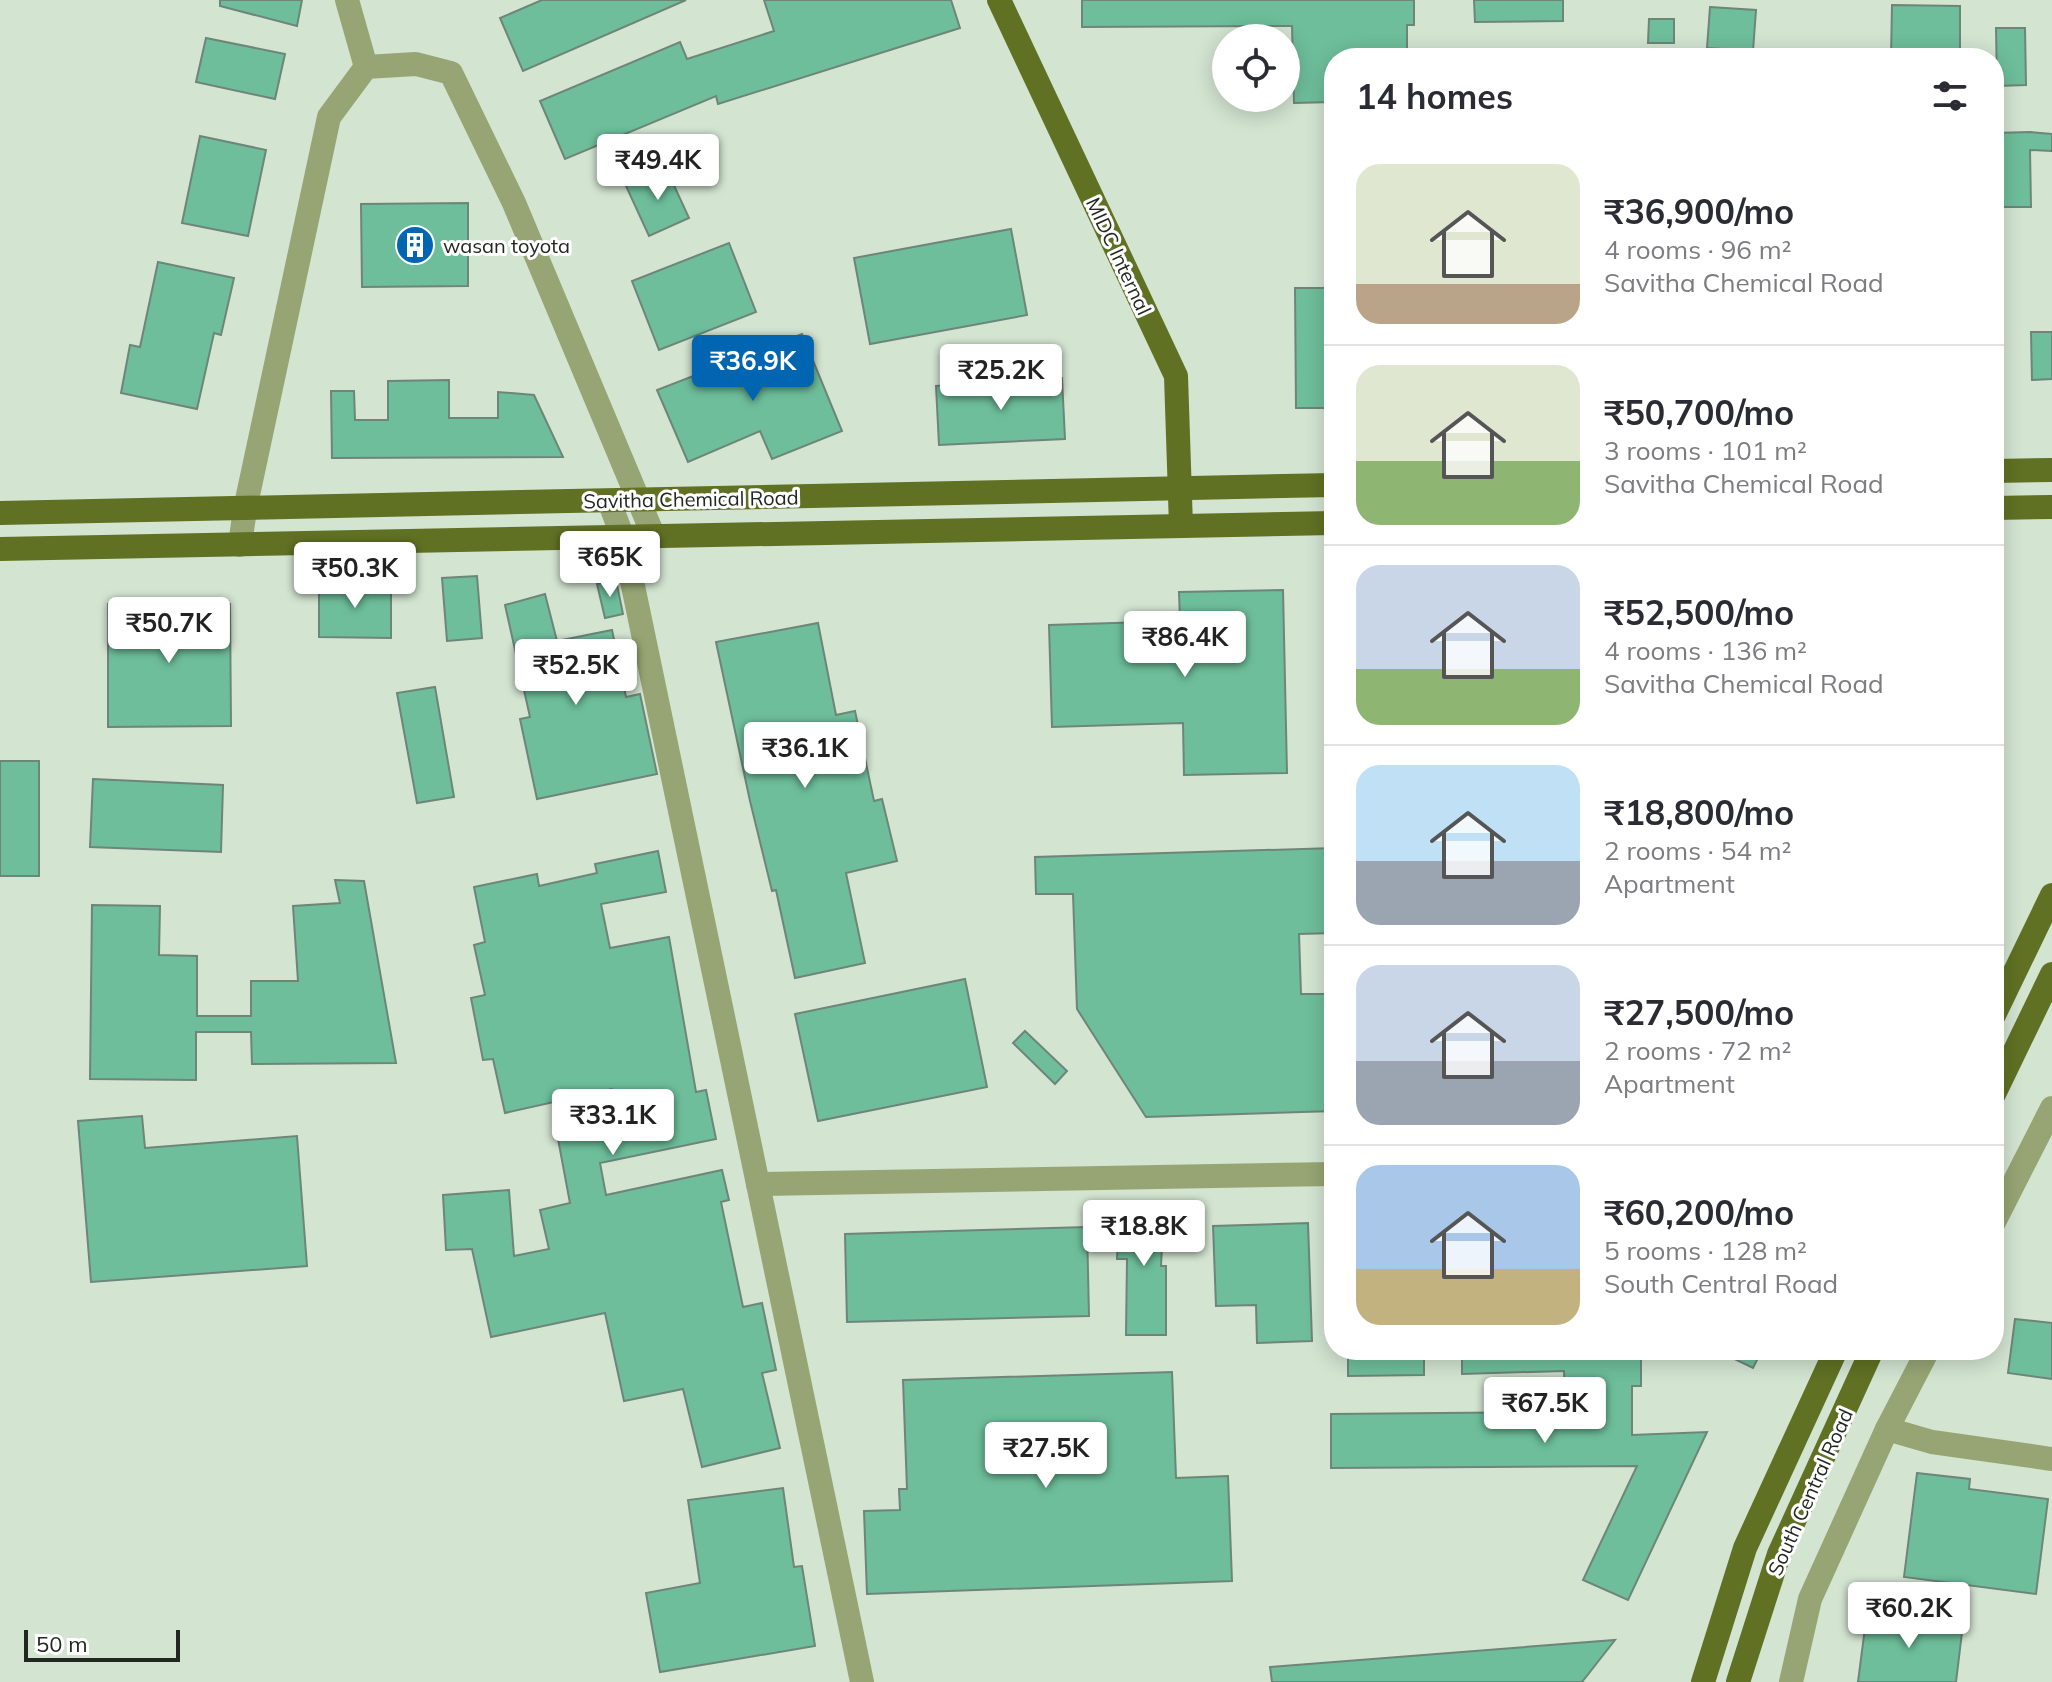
<!DOCTYPE html>
<html lang="en">
<head>
<meta charset="utf-8">
<style>
  body { margin:0; font-family:Mulish,sans-serif; background:#f2f2f3; color:#2b2b33; height:100vh; display:flex; flex-direction:column; font-size:30px; white-space:nowrap }
  * { box-sizing:border-box; margin:0 }
  p { font-size:26px; color:#7c7c81 }
  .icon { flex:none; width:44px; height:44px; fill:none; stroke:currentColor; stroke-width:2; stroke-linecap:round; stroke-linejoin:round }
  .map { position:relative; flex:1; overflow:hidden }
  .panel { position:absolute; left:1324px; top:48px; width:680px; height:1312px; display:flex; flex-direction:column; background:#fff; border-radius:32px; box-shadow:0 4px 20px #0003 }
  .panel>* { flex:none }
  .tools { position:absolute; left:1212px; top:24px; display:grid; gap:16px }
  .tools a { display:grid; place-items:center; width:88px; height:88px; border-radius:50%; background:#fff; box-shadow:0 4px 20px #0003; font-size:40px }
  .scale { position:absolute; left:24px; bottom:20px; width:156px; box-sizing:border-box; padding-left:8px; border:4px solid #222821; border-top:0; font-size:22px; line-height:28px; white-space:nowrap; color:#222821; -webkit-text-stroke:6px #fff; paint-order:stroke }
  .price { position:absolute; translate:-50% -68px; padding:0 18px; border-radius:8px; background:#fff; color:#222; font-size:26px; line-height:52px; filter:drop-shadow(0 2px 4px #0008) }
  .price::after { content:''; position:absolute; left:50%; top:48px; width:24px; height:18px; margin-left:-12px; background:inherit; clip-path:polygon(0 0,100% 0,50% 100%) }
  .price.current { background:#0165b1; color:#fff }
  ul { padding:0; list-style:none }
  li { display:flex; align-items:center; gap:24px; height:200px; padding:0 32px }
  li+li { border-top:2px solid #e1e1e2 }
  li span { display:grid; place-items:center; flex:none; width:224px; height:160px; border-radius:24px; color:#555 }
  li>.icon { margin-inline-start:auto }
  span .icon { width:96px; height:96px; fill:#fffc; stroke-width:1 }
  li b { font-size:34px }
  h2 { display:flex; justify-content:space-between; align-items:center; height:96px; padding:0 32px; font-size:34px }
  .map>svg:first-child { display:block }
  .building { fill:#6ebe9b; stroke:#6e857a; stroke-width:2 }
  .lines { fill:none; stroke-linecap:round; stroke-linejoin:round }
  .minor { stroke:#97a574; stroke-width:24 }
  .major { stroke:#607123; stroke-width:24 }
  .labels { text-anchor:middle; dominant-baseline:central; stroke-width:6; stroke-linejoin:round; paint-order:stroke }
  .poi-label { font-size:20px; fill:#222821; stroke:#fff; text-anchor:start }
  .street-label { font-size:20px; fill:#222821; stroke:#fff }
</style>
</head>
<body>
<div class="map">
<svg width="2052" height="1682" viewBox="0 0 2052 1682">
  <rect width="100%" height="100%" fill="#d3e4d1"/>
  <g class="building">
    <polygon points="220,0 302,0 297,26 220,6"/>
    <polygon points="542,0 686,0 523,71 500,18"/>
    <polygon points="764,0 951,0 960,28 718,104 716,96 565,159 540,101 680,42 687,59 774,31"/>
    <polygon points="1082,0 1414,0 1414,25 1407,25 1407,58 1334,58 1334,102 1294,103 1292,26 1082,27"/>
    <polygon points="1474,0 1563,0 1563,21 1475,22"/>
    <polygon points="1892,5 1960,6 1960,58 1891,58"/>
    <polygon points="1710,7 1756,10 1753,51 1707,48"/>
    <polygon points="1649,19 1674,19 1674,43 1648,43"/>
    <polygon points="1996,28 2025,28 2026,85 1997,86"/>
    <polygon points="206,38 285,54 275,99 196,82"/>
    <polygon points="2030,132 2052,134 2052,151 2030,150 2031,207 1994,207 1994,133"/>
    <polygon points="200,136 266,150 248,236 182,223"/>
    <polygon points="666,168 689,218 649,236 626,186"/>
    <polygon points="468,203 468,286 362,287 361,204"/>
    <polygon points="1011,229 1027,315 870,344 854,258"/>
    <polygon points="729,243 756,312 659,350 632,281"/>
    <polygon points="158,262 234,278 221,335 214,333 197,409 121,393 130,345 140,347"/>
    <polygon points="1295,288 1330,288 1330,329 1334,329 1331,408 1296,408"/>
    <polygon points="2031,332 2052,332 2052,379 2032,380"/>
    <polygon points="802,334 842,431 772,459 760,431 688,462 657,390"/>
    <polygon points="1062,378 1065,439 939,445 936,386"/>
    <polygon points="449,380 449,418 498,418 498,392 534,395 563,457 332,458 331,391 354,391 355,420 388,420 388,381"/>
    <polygon points="477,576 482,638 447,641 442,578"/>
    <polygon points="616,580 623,614 605,618 597,584"/>
    <polygon points="319,582 391,582 391,638 319,637"/>
    <polygon points="1283,590 1287,773 1184,775 1183,723 1052,727 1049,625 1180,621 1179,592"/>
    <polygon points="545,594 557,641 612,630 626,697 640,694 657,774 537,799 520,719 530,717 505,605"/>
    <polygon points="108,604 230,604 231,726 108,727"/>
    <polygon points="818,623 836,715 855,711 874,801 882,799 897,861 846,873 865,963 795,978 776,890 772,891 750,801 716,642"/>
    <polygon points="435,687 454,797 417,803 397,693"/>
    <rect x="0" y="761" width="39" height="115"/>
    <polygon points="93,779 223,785 221,852 90,847"/>
    <polygon points="1334,848 1334,933 1299,934 1301,994 1334,994 1334,1111 1146,1117 1077,1009 1073,894 1036,894 1035,857"/>
    <polygon points="658,851 666,892 601,904 610,948 669,937 696,1092 706,1090 716,1139 600,1163 606,1195 722,1170 729,1200 721,1202 743,1307 762,1303 776,1370 762,1373 780,1448 702,1467 683,1389 624,1401 605,1313 491,1337 472,1249 446,1250 443,1195 509,1190 514,1256 549,1249 540,1210 570,1203 558,1139 620,1127 612,1089 505,1113 493,1059 483,1060 471,998 485,995 474,945 485,942 474,887 537,874 539,886 597,873 595,864"/>
    <polygon points="335,880 364,881 396,1063 252,1064 251,1032 196,1032 196,1080 90,1079 92,905 160,906 159,955 197,956 197,1016 251,1016 251,981 298,981 293,906 340,903"/>
    <polygon points="965,979 987,1087 818,1121 795,1014"/>
    <polygon points="1025,1031 1067,1071 1055,1084 1013,1043"/>
    <polygon points="142,1116 145,1148 297,1136 307,1266 91,1282 78,1121"/>
    <polygon points="1120,1204 1164,1206 1161,1266 1166,1266 1166,1335 1126,1335 1127,1259 1117,1259"/>
    <polygon points="1308,1223 1312,1341 1257,1343 1256,1305 1216,1306 1213,1226"/>
    <polygon points="1087,1227 1089,1316 847,1322 845,1234"/>
    <polygon points="2015,1319 2052,1323 2052,1379 2008,1373"/>
    <polygon points="1348,1350 1424,1350 1424,1375 1348,1376"/>
    <polygon points="1462,1350 1641,1350 1641,1386 1632,1386 1632,1435 1707,1432 1628,1600 1583,1580 1637,1466 1331,1468 1331,1414 1565,1412 1564,1371 1462,1374"/>
    <polygon points="1716,1350 1762,1350 1753,1368"/>
    <polygon points="1172,1372 1176,1478 1228,1476 1232,1581 867,1594 864,1511 900,1510 899,1489 907,1489 903,1380"/>
    <polygon points="1917,1473 1970,1479 1969,1489 2048,1499 2036,1594 1904,1577"/>
    <polygon points="783,1488 794,1567 802,1566 815,1646 660,1672 646,1593 700,1583 688,1500"/>
    <polygon points="1867,1612 1963,1624 1956,1682 1858,1682"/>
    <polygon points="1615,1640 1582,1682 1272,1682 1270,1667"/>
  </g>
  <g class="lines">
    <g class="minor">
      <polyline points="347,0 366,67"/>
      <polyline points="609,501 623,538 862,1682"/>
      <polyline points="240,545 245,509 329,117 366,67 416,64 451,73 514,203 654,537"/>
      <polyline points="758,1184 1334,1174"/>
      <polyline points="1994,1222 2052,1108"/>
      <polyline points="1887,1429 1932,1442 2052,1459"/>
      <polyline points="1791,1682 1810,1599 1887,1429 1928,1350"/>
    </g>
    <g class="major">
      <polyline points="999,0 1176,376 1181,526"/>
      <polyline points="1994,471 2052,470"/>
      <polyline points="1994,508 2052,507"/>
      <polyline points="0,513 1334,485"/>
      <polyline points="0,549 1334,523"/>
      <polyline points="1994,1015 2052,895"/>
      <polyline points="1994,1094 2052,974"/>
      <polyline points="1703,1682 1745,1548 1836,1350"/>
      <polyline points="1738,1682 1779,1554 1872,1350"/>
    </g>
  </g>
  <defs>
    <g id="building-disc" transform="scale(2)"><circle r="9.5" fill="#0165b1" stroke="#fff"/><path d="M-4-6H4V6H1V3H-1V6H-4ZM-2.5-4.3h1.7v1.8h-1.7ZM.8-4.3h1.7v1.8H.8ZM-2.5-1h1.7V.8h-1.7ZM.8-1h1.7V.8H.8Z" fill="#fff"/></g>
  </defs>
  <g fill-rule="evenodd">
    <use href="#building-disc" x="415" y="245"/>
  </g>
  <g class="labels">
    <g class="poi-label">
      <text x="443" y="245">wasan toyota</text>
    </g>
    <g class="street-label">
      <text transform="translate(1119 256) rotate(65)">MIDC Internal</text>
      <text transform="translate(691 499) rotate(-1)">Savitha Chemical Road</text>
      <text transform="translate(1810 1492) rotate(-66)">South Central Road</text>
    </g>
  </g>
</svg>
<div class="tools">
<a><svg class="icon" aria-label="locate" viewBox="0 0 24 24"><circle cx="12" cy="12" r="6"/><path d="M12 2v4M12 18v4M2 12h4M18 12h4"/></svg></a>
</div>
<div class="scale">50 m</div>
<b class="price" style="left:658px;top:202px">₹49.4K</b>
<b class="price current" style="left:753px;top:403px">₹36.9K</b>
<b class="price" style="left:1001px;top:412px">₹25.2K</b>
<b class="price" style="left:610px;top:599px">₹65K</b>
<b class="price" style="left:355px;top:610px">₹50.3K</b>
<b class="price" style="left:169px;top:665px">₹50.7K</b>
<b class="price" style="left:1185px;top:679px">₹86.4K</b>
<b class="price" style="left:576px;top:707px">₹52.5K</b>
<b class="price" style="left:805px;top:790px">₹36.1K</b>
<b class="price" style="left:613px;top:1157px">₹33.1K</b>
<b class="price" style="left:1144px;top:1268px">₹18.8K</b>
<b class="price" style="left:1545px;top:1445px">₹67.5K</b>
<b class="price" style="left:1046px;top:1490px">₹27.5K</b>
<b class="price" style="left:1909px;top:1650px">₹60.2K</b>
<section class="panel">
<h2>14 homes<svg class="icon" aria-label="filters" viewBox="0 0 24 24"><path d="M4 7h16M4 17h16"/><circle cx="9" cy="7" r="2"/><circle cx="15" cy="17" r="2"/></svg></h2>
<ul>
<li><span style="background:linear-gradient(#dfe7d0 75%,#b9a48a 0)"><svg class="icon" aria-label="home" viewBox="0 0 24 24"><path d="M3 11l9-7 9 7M6 9v11h12V9"/></svg></span><div><b>₹36,900/mo</b><p>4 rooms · 96 m²</p><p>Savitha Chemical Road</p></div></li>
<li><span style="background:linear-gradient(#dfe7d0 60%,#8fb573 0)"><svg class="icon" aria-label="home" viewBox="0 0 24 24"><path d="M3 11l9-7 9 7M6 9v11h12V9"/></svg></span><div><b>₹50,700/mo</b><p>3 rooms · 101 m²</p><p>Savitha Chemical Road</p></div></li>
<li><span style="background:linear-gradient(#c9d6e8 65%,#8fb573 0)"><svg class="icon" aria-label="home" viewBox="0 0 24 24"><path d="M3 11l9-7 9 7M6 9v11h12V9"/></svg></span><div><b>₹52,500/mo</b><p>4 rooms · 136 m²</p><p>Savitha Chemical Road</p></div></li>
<li><span style="background:linear-gradient(#bfe0f5 60%,#9aa5b1 0)"><svg class="icon" aria-label="home" viewBox="0 0 24 24"><path d="M3 11l9-7 9 7M6 9v11h12V9"/></svg></span><div><b>₹18,800/mo</b><p>2 rooms · 54 m²</p><p>Apartment</p></div></li>
<li><span style="background:linear-gradient(#c9d6e8 60%,#9aa5b1 0)"><svg class="icon" aria-label="home" viewBox="0 0 24 24"><path d="M3 11l9-7 9 7M6 9v11h12V9"/></svg></span><div><b>₹27,500/mo</b><p>2 rooms · 72 m²</p><p>Apartment</p></div></li>
<li><span style="background:linear-gradient(#a9c7e8 65%,#c2b280 0)"><svg class="icon" aria-label="home" viewBox="0 0 24 24"><path d="M3 11l9-7 9 7M6 9v11h12V9"/></svg></span><div><b>₹60,200/mo</b><p>5 rooms · 128 m²</p><p>South Central Road</p></div></li>
</ul>
</section>
</div>
</body>
</html>
